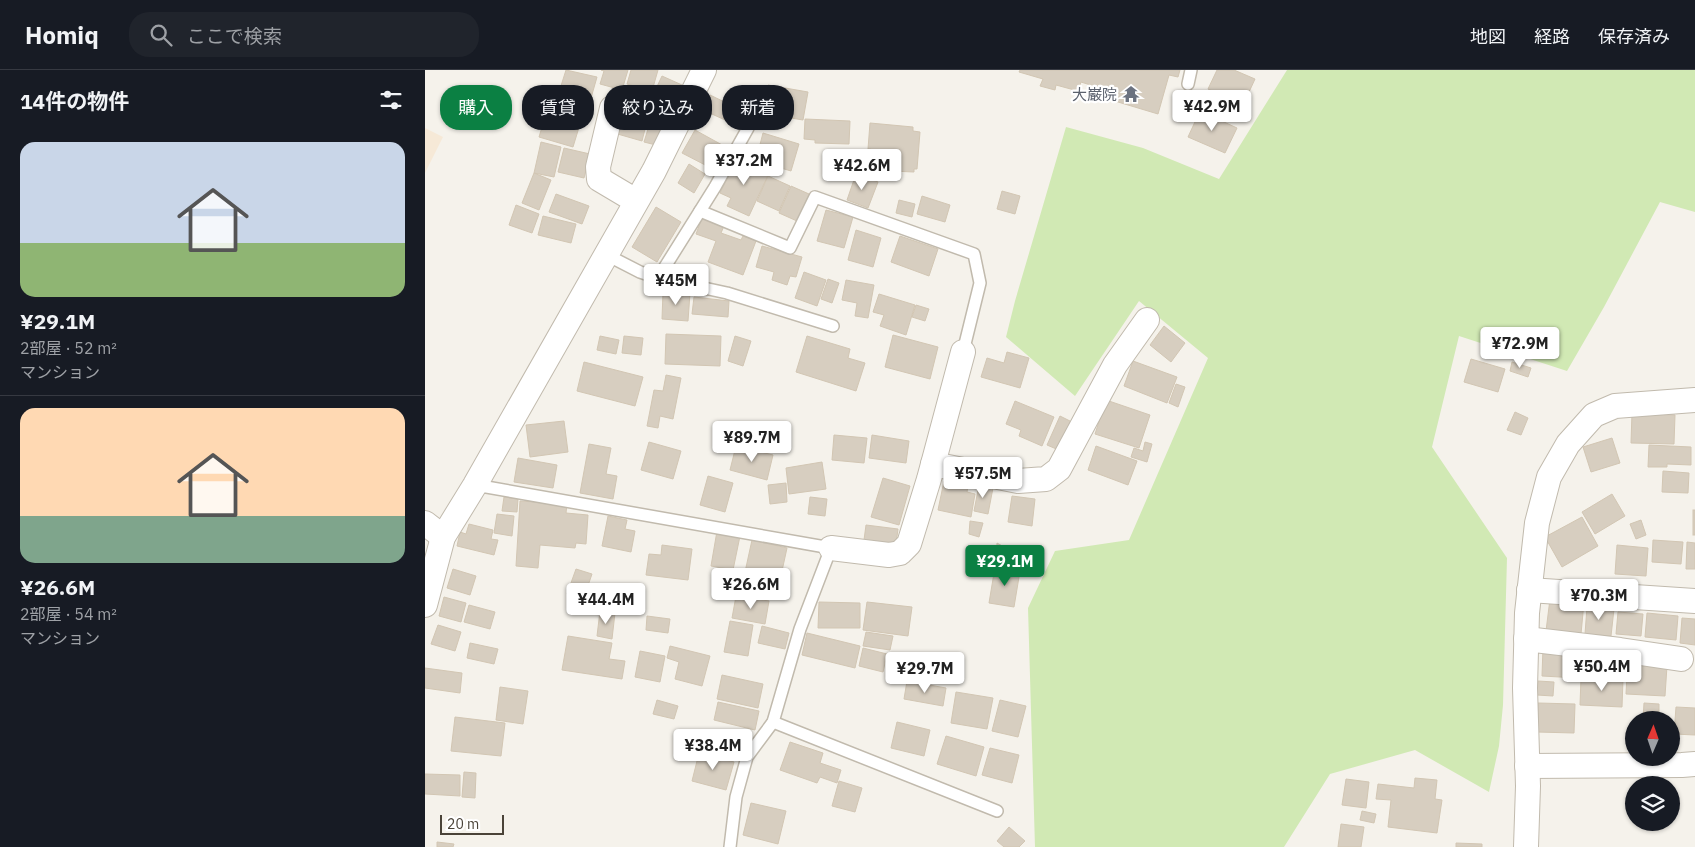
<!DOCTYPE html>
<html lang="ja">
<head>
<meta charset="utf-8">
<style>
  body { margin:0; font-family:"IBM Plex Sans","Noto Sans JP",sans-serif; background:#20242c; color:#f1f3f6; height:100vh; display:flex; flex-direction:column; font-size:19px; white-space:nowrap }
  * { box-sizing:border-box; margin:0 }
  p { font-size:16px; color:#9ea1a6 }
  .icon { flex:none; width:28px; height:28px; fill:none; stroke:currentColor; stroke-width:2; stroke-linecap:round; stroke-linejoin:round }
  .map { position:relative; flex:1; overflow:hidden }
  .side { display:flex; flex-direction:column; background:#171b24; width:425px }
  .side>* { flex:none }
  .banner { position:absolute; left:15px; top:15px; width:475px; height:45px; display:flex; gap:10px }
  .needle { width:32px; rotate:2deg }
  .controls { position:absolute; left:1200px; top:641px; display:grid; gap:10px }
  .controls a { display:grid; place-items:center; width:55px; height:55px; border-radius:50%; background:#171b24; box-shadow:0 1px 4px #0004; font-size:25px }
  .scale { position:absolute; left:15px; bottom:12px; width:64px; box-sizing:border-box; padding-left:5px; border:2px solid #4a4338; border-top:0; font-size:14px; line-height:18px; white-space:nowrap; color:#4a4338; -webkit-text-stroke:4px #fff; paint-order:stroke }
  .price { position:absolute; translate:-50% -42px; padding:0 11px; border-radius:5px; background:#fff; color:#222; font-size:16px; line-height:32px; filter:drop-shadow(0 1px 2px #0008) }
  .price::after { content:''; position:absolute; left:50%; top:30px; width:15px; height:11px; margin-left:-8px; background:inherit; clip-path:polygon(0 0,100% 0,50% 100%) }
  .price.current { background:#0b8043; color:#fff }
  ul { padding:0; list-style:none }
  li { display:grid; align-content:center; gap:10px; height:265px; padding:0 20px }
  li+li { border-top:1px solid #363941 }
  li span { display:grid; place-items:center; height:155px; border-radius:15px; color:#555 }
  li>.icon { margin-inline-start:auto }
  span .icon { width:90px; height:90px; fill:#fffc; stroke-width:1 }
  li b { font-size:21px }
  h2 { display:flex; justify-content:space-between; align-items:center; height:60px; padding:0 20px; font-size:21px }
  .tag { padding:0 18px; border-radius:20px; background:#171b24; box-shadow:0 1px 4px #0004; font-size:18px; line-height:45px }
  .tag.current { background:#0b8043; color:#fff }
  header { display:flex; align-items:center; gap:30px; box-sizing:border-box; height:70px; padding:0 25px; background:#171b24; border-bottom:1px solid #363941 }
  header strong { font-size:24px }
  nav { display:flex; gap:28px; margin-inline-start:auto; font-size:18px }
  .search { width:350px; height:45px; background:#20242c; display:flex; align-items:center; gap:12px; box-sizing:border-box; padding:0 18px; border-radius:20px; color:#9ea1a6; font-size:19px }
  main { display:flex; flex:1; min-height:0 }
  .map>svg:first-child { display:block }
  .commercial { fill:#f6e9d7 }
  .green { fill:#d1e9b4 }
  .building { fill:#d7cec0; stroke:#d2c6b3 }
  .lines { fill:none; stroke-linecap:round; stroke-linejoin:round }
  .lane-casing { stroke:#c1baad; stroke-width:14 }
  .street-casing { stroke:#c1baad; stroke-width:26 }
  .lane { stroke:#fff; stroke-width:11 }
  .street { stroke:#fff; stroke-width:24 }
  .labels { text-anchor:middle; dominant-baseline:central; stroke-width:4.5; stroke-linejoin:round; paint-order:stroke }
  .worship-label { font-size:15px; fill:#5b616d; stroke:#fff; text-anchor:end }
</style>
</head>
<body>
<header>
<strong>Homiq</strong>
<div class="search"><svg class="icon" aria-label="search" viewBox="0 0 24 24"><circle cx="10" cy="10" r="6"/><path d="M15 15l6 6"/></svg>ここで検索</div>
<nav><a>地図</a><a>経路</a><a>保存済み</a></nav>
</header>
<main>
<section class="side">
<h2>14件の物件<svg class="icon" aria-label="filters" viewBox="0 0 24 24"><path d="M4 7h16M4 17h16"/><circle cx="9" cy="7" r="2"/><circle cx="15" cy="17" r="2"/></svg></h2>
<ul>
<li><span style="background:linear-gradient(#c9d6e8 65%,#8fb573 0)"><svg class="icon" aria-label="home" viewBox="0 0 24 24"><path d="M3 11l9-7 9 7M6 9v11h12V9"/></svg></span><div><b>¥29.1M</b><p>2部屋 · 52 m²</p><p>マンション</p></div></li>
<li><span style="background:linear-gradient(#ffd9b3 70%,#7fa58c 0)"><svg class="icon" aria-label="home" viewBox="0 0 24 24"><path d="M3 11l9-7 9 7M6 9v11h12V9"/></svg></span><div><b>¥26.6M</b><p>2部屋 · 54 m²</p><p>マンション</p></div></li>
</ul>
</section>
<div class="map">
<svg width="1270" height="777" viewBox="0 0 1270 777">
  <rect width="100%" height="100%" fill="#f5f2eb"/>
  <polygon class="commercial" points="0,58 18,67 0,103"/>
  <polygon class="green" points="862,0 1270,0 1270,142 1235,132 1179,237 1142,301 1034,266 1007,377 1082,488 1078,635 1074,676 1064,722 990,680 905,704 859,777 610,777 603,538 630,481 704,470 783,288 714,231 650,326 581,267 590,231 641,57 718,78 794,109"/>
  <g class="building">
    <polygon points="141,0 172,7 166,28 135,19"/>
    <polygon points="176,0 203,0 197,20 175,14 179,1"/>
    <polygon points="206,0 233,0 227,21 202,14"/>
    <polygon points="595,0 755,0 753,7 744,5 733,44 673,26 675,18 656,12 653,21 631,15 630,20 615,16 618,9 594,2"/>
    <polygon points="792,0 809,0 830,9 818,35 783,19"/>
    <polygon points="237,6 257,15 248,34 228,25"/>
    <polygon points="343,15 383,22 378,50 354,46 355,39 346,38 347,33 340,32"/>
    <polygon points="131,20 165,31 158,53 124,42"/>
    <polygon points="285,25 316,40 309,54 278,40"/>
    <polygon points="196,36 224,43 217,71 189,63"/>
    <polygon points="775,41 812,58 800,83 763,67"/>
    <polygon points="121,44 155,54 148,77 114,67"/>
    <polygon points="227,46 240,49 231,75 219,72"/>
    <polygon points="380,49 425,51 424,74 390,73 390,70 379,69"/>
    <polygon points="445,53 488,57 488,61 495,62 492,99 489,99 489,102 466,101 467,87 446,85 446,79 443,79"/>
    <polygon points="270,60 299,76 286,98 257,83"/>
    <polygon points="338,63 374,74 366,101 346,95 347,90 332,86"/>
    <polygon points="116,72 136,77 129,107 109,103"/>
    <polygon points="139,78 165,84 159,108 133,102"/>
    <polygon points="312,88 344,103 324,146 302,136 306,128 295,123"/>
    <polygon points="264,94 280,104 269,123 253,113"/>
    <polygon points="109,103 126,110 114,140 97,133"/>
    <polygon points="431,104 453,112 443,138 422,130"/>
    <polygon points="343,106 365,116 354,141 332,131"/>
    <polygon points="366,116 384,124 372,151 354,143"/>
    <polygon points="577,121 595,126 590,144 572,139"/>
    <polygon points="131,124 164,136 157,154 124,142"/>
    <polygon points="497,126 525,135 520,152 492,144"/>
    <polygon points="474,130 490,134 487,147 471,143"/>
    <polygon points="91,135 114,144 107,163 84,155"/>
    <polygon points="231,137 256,152 232,192 207,177"/>
    <polygon points="401,140 428,147 419,178 392,171"/>
    <polygon points="118,146 151,154 146,173 113,165"/>
    <polygon points="277,148 299,156 296,163 316,170 318,166 331,171 318,205 283,192 291,171 271,164"/>
    <polygon points="431,160 456,168 448,197 423,190"/>
    <polygon points="475,166 513,179 504,206 466,192"/>
    <polygon points="337,176 377,187 371,207 365,206 362,215 347,210 349,202 331,197"/>
    <polygon points="379,202 401,210 392,236 370,228"/>
    <polygon points="403,209 414,213 407,233 396,229"/>
    <polygon points="421,210 449,215 443,248 430,246 432,233 417,230"/>
    <polygon points="238,222 265,223 263,251 237,249"/>
    <polygon points="454,224 490,235 481,265 455,256 459,245 448,242"/>
    <polygon points="269,227 304,231 303,247 267,244"/>
    <polygon points="491,235 504,239 500,251 487,247"/>
    <polygon points="739,256 760,273 746,292 725,275"/>
    <polygon points="241,264 296,266 295,296 240,294"/>
    <polygon points="468,265 513,277 505,309 460,297"/>
    <polygon points="175,266 194,270 191,284 172,280"/>
    <polygon points="199,266 218,268 216,285 197,283"/>
    <polygon points="310,266 326,271 318,296 303,291"/>
    <polygon points="382,266 425,279 423,288 440,293 431,321 371,302"/>
    <polygon points="582,282 604,288 595,318 556,307 562,288 579,293"/>
    <polygon points="1046,289 1080,299 1073,322 1039,312"/>
    <polygon points="708,291 752,307 742,333 699,316"/>
    <polygon points="159,292 218,307 210,336 152,321"/>
    <polygon points="1087,292 1106,298 1103,307 1085,301"/>
    <polygon points="241,305 256,308 248,349 235,346 233,358 222,356 229,320 238,321"/>
    <polygon points="751,314 760,317 753,337 744,333"/>
    <polygon points="681,330 725,345 714,378 670,364"/>
    <polygon points="590,331 629,347 617,376 594,366 596,360 581,354"/>
    <polygon points="1090,342 1103,348 1096,365 1082,360"/>
    <polygon points="1207,343 1250,345 1249,374 1206,373"/>
    <polygon points="635,346 649,353 636,381 622,375"/>
    <polygon points="139,351 143,382 105,387 101,355"/>
    <polygon points="409,365 442,368 439,393 407,390"/>
    <polygon points="447,365 484,371 481,393 444,388"/>
    <polygon points="1187,368 1195,393 1166,402 1158,377"/>
    <polygon points="224,372 256,381 248,409 216,400"/>
    <polygon points="720,372 727,374 722,392 706,387 709,378 718,381"/>
    <polygon points="164,374 186,378 181,404 192,406 188,429 155,423"/>
    <polygon points="1224,375 1266,377 1266,395 1242,394 1242,397 1223,397"/>
    <polygon points="311,376 348,385 342,410 305,400"/>
    <polygon points="671,376 712,391 703,415 663,400"/>
    <polygon points="93,388 132,395 128,418 89,412"/>
    <polygon points="397,392 401,419 364,424 361,398"/>
    <polygon points="1238,401 1264,403 1263,423 1237,422"/>
    <polygon points="283,406 308,413 300,442 275,435"/>
    <polygon points="458,408 485,416 474,455 446,447"/>
    <polygon points="519,411 543,416 542,422 550,424 546,447 513,440"/>
    <polygon points="361,413 362,432 345,434 343,415"/>
    <polygon points="554,415 568,418 563,444 549,441"/>
    <polygon points="1187,424 1200,446 1170,464 1157,442"/>
    <polygon points="587,426 610,429 607,456 583,452"/>
    <polygon points="79,427 93,429 92,442 77,441"/>
    <polygon points="385,427 402,429 400,446 383,444"/>
    <polygon points="95,431 142,434 141,443 163,445 161,474 151,473 150,478 115,475 113,498 91,496"/>
    <rect x="1268" y="440" width="2" height="25"/>
    <polygon points="72,444 89,446 87,466 69,463"/>
    <polygon points="183,446 202,450 200,459 210,461 206,482 177,476"/>
    <polygon points="1157,447 1173,476 1137,497 1120,467"/>
    <polygon points="1216,450 1221,465 1211,469 1205,454"/>
    <polygon points="545,451 558,453 554,467 544,464"/>
    <polygon points="44,454 68,460 66,469 73,470 69,485 32,476 35,462 41,464"/>
    <polygon points="441,455 473,459 471,474 439,470"/>
    <polygon points="292,461 315,466 308,500 286,496"/>
    <polygon points="327,470 362,478 355,510 320,502"/>
    <polygon points="1228,470 1258,472 1256,494 1227,492"/>
    <polygon points="1262,472 1270,473 1270,499 1261,499"/>
    <polygon points="572,473 595,486 595,495 571,494"/>
    <polygon points="237,475 267,479 263,510 221,505 224,484 236,485"/>
    <polygon points="1192,475 1223,478 1221,506 1190,504"/>
    <polygon points="570,497 595,501 589,537 564,533"/>
    <polygon points="28,499 51,506 45,525 22,518"/>
    <polygon points="151,499 167,504 158,530 142,524"/>
    <polygon points="311,526 344,531 340,554 307,548"/>
    <polygon points="19,527 41,533 36,552 14,546"/>
    <polygon points="1125,529 1159,532 1156,564 1121,561"/>
    <polygon points="394,532 435,533 435,558 393,558"/>
    <polygon points="442,532 487,537 483,566 438,560"/>
    <polygon points="44,535 70,542 65,559 39,552"/>
    <polygon points="1162,537 1189,539 1186,566 1160,564"/>
    <polygon points="175,541 190,543 187,569 172,566"/>
    <polygon points="1193,542 1218,544 1216,566 1191,564"/>
    <polygon points="1222,543 1253,546 1251,570 1220,567"/>
    <polygon points="222,546 245,549 243,563 221,560"/>
    <polygon points="1257,548 1270,549 1270,575 1255,573"/>
    <polygon points="305,551 328,555 323,586 299,582"/>
    <polygon points="13,555 36,562 30,581 6,574"/>
    <polygon points="337,556 364,563 360,579 333,573"/>
    <polygon points="441,562 468,566 465,580 438,576"/>
    <polygon points="382,563 435,576 430,598 377,585"/>
    <polygon points="143,566 187,573 184,589 200,591 197,609 137,600"/>
    <polygon points="45,573 73,579 69,594 42,588"/>
    <polygon points="245,576 285,586 277,616 250,609 254,592 242,588"/>
    <polygon points="1118,577 1154,579 1153,608 1117,606"/>
    <polygon points="438,578 462,584 458,602 434,596"/>
    <polygon points="215,581 240,586 235,612 210,607"/>
    <polygon points="1210,595 1242,596 1240,626 1201,624 1202,605 1210,606"/>
    <polygon points="0,598 37,603 35,623 0,618"/>
    <polygon points="297,605 338,614 333,638 292,629"/>
    <polygon points="1156,608 1198,609 1197,637 1155,635"/>
    <polygon points="482,611 521,618 518,636 479,629"/>
    <polygon points="1113,611 1129,612 1128,626 1112,625"/>
    <polygon points="75,617 103,621 98,654 71,650"/>
    <polygon points="531,622 568,628 562,659 526,653"/>
    <polygon points="232,630 253,636 249,649 228,644"/>
    <polygon points="575,630 601,636 593,667 567,661"/>
    <polygon points="293,632 334,641 330,660 289,650"/>
    <polygon points="1113,633 1150,634 1149,663 1112,662"/>
    <polygon points="1219,633 1234,634 1234,650 1218,650"/>
    <polygon points="1251,637 1270,638 1270,665 1249,664"/>
    <polygon points="30,647 80,653 76,686 26,681"/>
    <polygon points="472,652 505,660 499,686 466,678"/>
    <polygon points="521,666 559,677 551,706 512,694"/>
    <polygon points="365,672 398,683 395,693 416,700 412,713 395,707 392,713 355,700"/>
    <polygon points="565,678 594,685 587,713 557,705"/>
    <polygon points="274,683 309,692 301,720 267,711"/>
    <polygon points="39,702 51,703 50,728 37,727"/>
    <polygon points="0,704 35,705 35,726 0,724"/>
    <polygon points="990,708 1012,710 1010,729 1017,730 1012,763 963,757 966,730 951,729 953,714 989,718"/>
    <polygon points="921,709 944,712 941,738 917,735"/>
    <polygon points="414,711 437,718 430,742 407,736"/>
    <polygon points="326,733 361,741 353,774 318,765"/>
    <polygon points="937,741 951,744 949,753 935,750"/>
    <polygon points="916,754 939,757 936,777 913,777"/>
    <polygon points="584,757 600,771 594,777 579,777 572,771"/>
    <polygon points="12,772 29,774 28,777 12,777"/>
    <polygon points="1031,773 1057,774 1057,777 1031,777"/>
  </g>
  <g class="lines">
    <g class="lane-casing">
      <g id="lane">
        <polyline points="763,14 766,0"/>
        <polyline points="275,141 365,178 390,127 549,184 555,213 538,282"/>
        <polyline points="180,184 215,202 233,208 302,223 408,256"/>
        <polyline points="233,208 290,117 323,58"/>
        <polyline points="50,415 406,478 375,559 348,652 322,687 311,727 305,777"/>
        <polyline points="348,652 572,741"/>
      </g>
    </g>
    <g class="street-casing">
      <g id="street">
        <polyline points="187,38 173,97 174,109 211,131"/>
        <polyline points="508,394 593,411 621,409 634,399 690,295 722,250"/>
        <polyline points="0,453 18,467"/>
        <polyline points="406,478 464,485 475,483 484,474 504,409 538,282"/>
        <polyline points="1104,520 1270,531"/>
        <polyline points="0,535 18,467 50,415 229,101 279,0"/>
        <polyline points="1101,569 1195,580 1256,589"/>
        <polyline points="1102,696 1257,695 1270,694"/>
        <polyline points="1101,777 1103,716 1100,618 1102,543 1112,453 1124,407 1143,374 1169,345 1190,336 1270,330"/>
      </g>
    </g>
    <use href="#lane" class="lane"/>
    <use href="#street" class="street"/>
  </g>
  <defs>
    <g id="temple-bare" transform="scale(1.35)"><path d="M0-6L5-2H3V0L6.5 2.5H4V6H1.5V3h-3V6H-4V2.5H-6.5L-3 0V-2H-5Z" fill="#6b7280" stroke="#fff" stroke-width="2.5" paint-order="stroke"/></g>
  </defs>
  <g fill-rule="evenodd">
    <use href="#temple-bare" x="706" y="24"/>
  </g>
  <g class="labels">
    <g class="worship-label">
      <text x="692" y="24">大巌院</text>
    </g>
  </g>
</svg>
<div class="controls">
<a><svg class="needle" viewBox="-14 -14 28 28"><path d="M0-13l5 13h-10z" fill="#e53935"/><path d="M0 13l5-13h-10z" fill="#9ea1a6"/></svg></a>
<a><svg class="icon" aria-label="layers" viewBox="0 0 24 24"><path d="M12 4l9 5-9 5-9-5zM3 14l9 5 9-5"/></svg></a>
</div>
<div class="scale">20 m</div>
<b class="price" style="left:787px;top:62px">¥42.9M</b>
<b class="price" style="left:319px;top:116px">¥37.2M</b>
<b class="price" style="left:437px;top:121px">¥42.6M</b>
<b class="price" style="left:251px;top:236px">¥45M</b>
<b class="price" style="left:1095px;top:299px">¥72.9M</b>
<b class="price" style="left:327px;top:393px">¥89.7M</b>
<b class="price" style="left:558px;top:429px">¥57.5M</b>
<b class="price current" style="left:580px;top:517px">¥29.1M</b>
<b class="price" style="left:326px;top:540px">¥26.6M</b>
<b class="price" style="left:1174px;top:551px">¥70.3M</b>
<b class="price" style="left:181px;top:555px">¥44.4M</b>
<b class="price" style="left:1177px;top:622px">¥50.4M</b>
<b class="price" style="left:500px;top:624px">¥29.7M</b>
<b class="price" style="left:288px;top:701px">¥38.4M</b>
<div class="banner">
<a class="tag current">購入</a>
<a class="tag">賃貸</a>
<a class="tag">絞り込み</a>
<a class="tag">新着</a>
</div>
</div>
</main>
</body>
</html>
